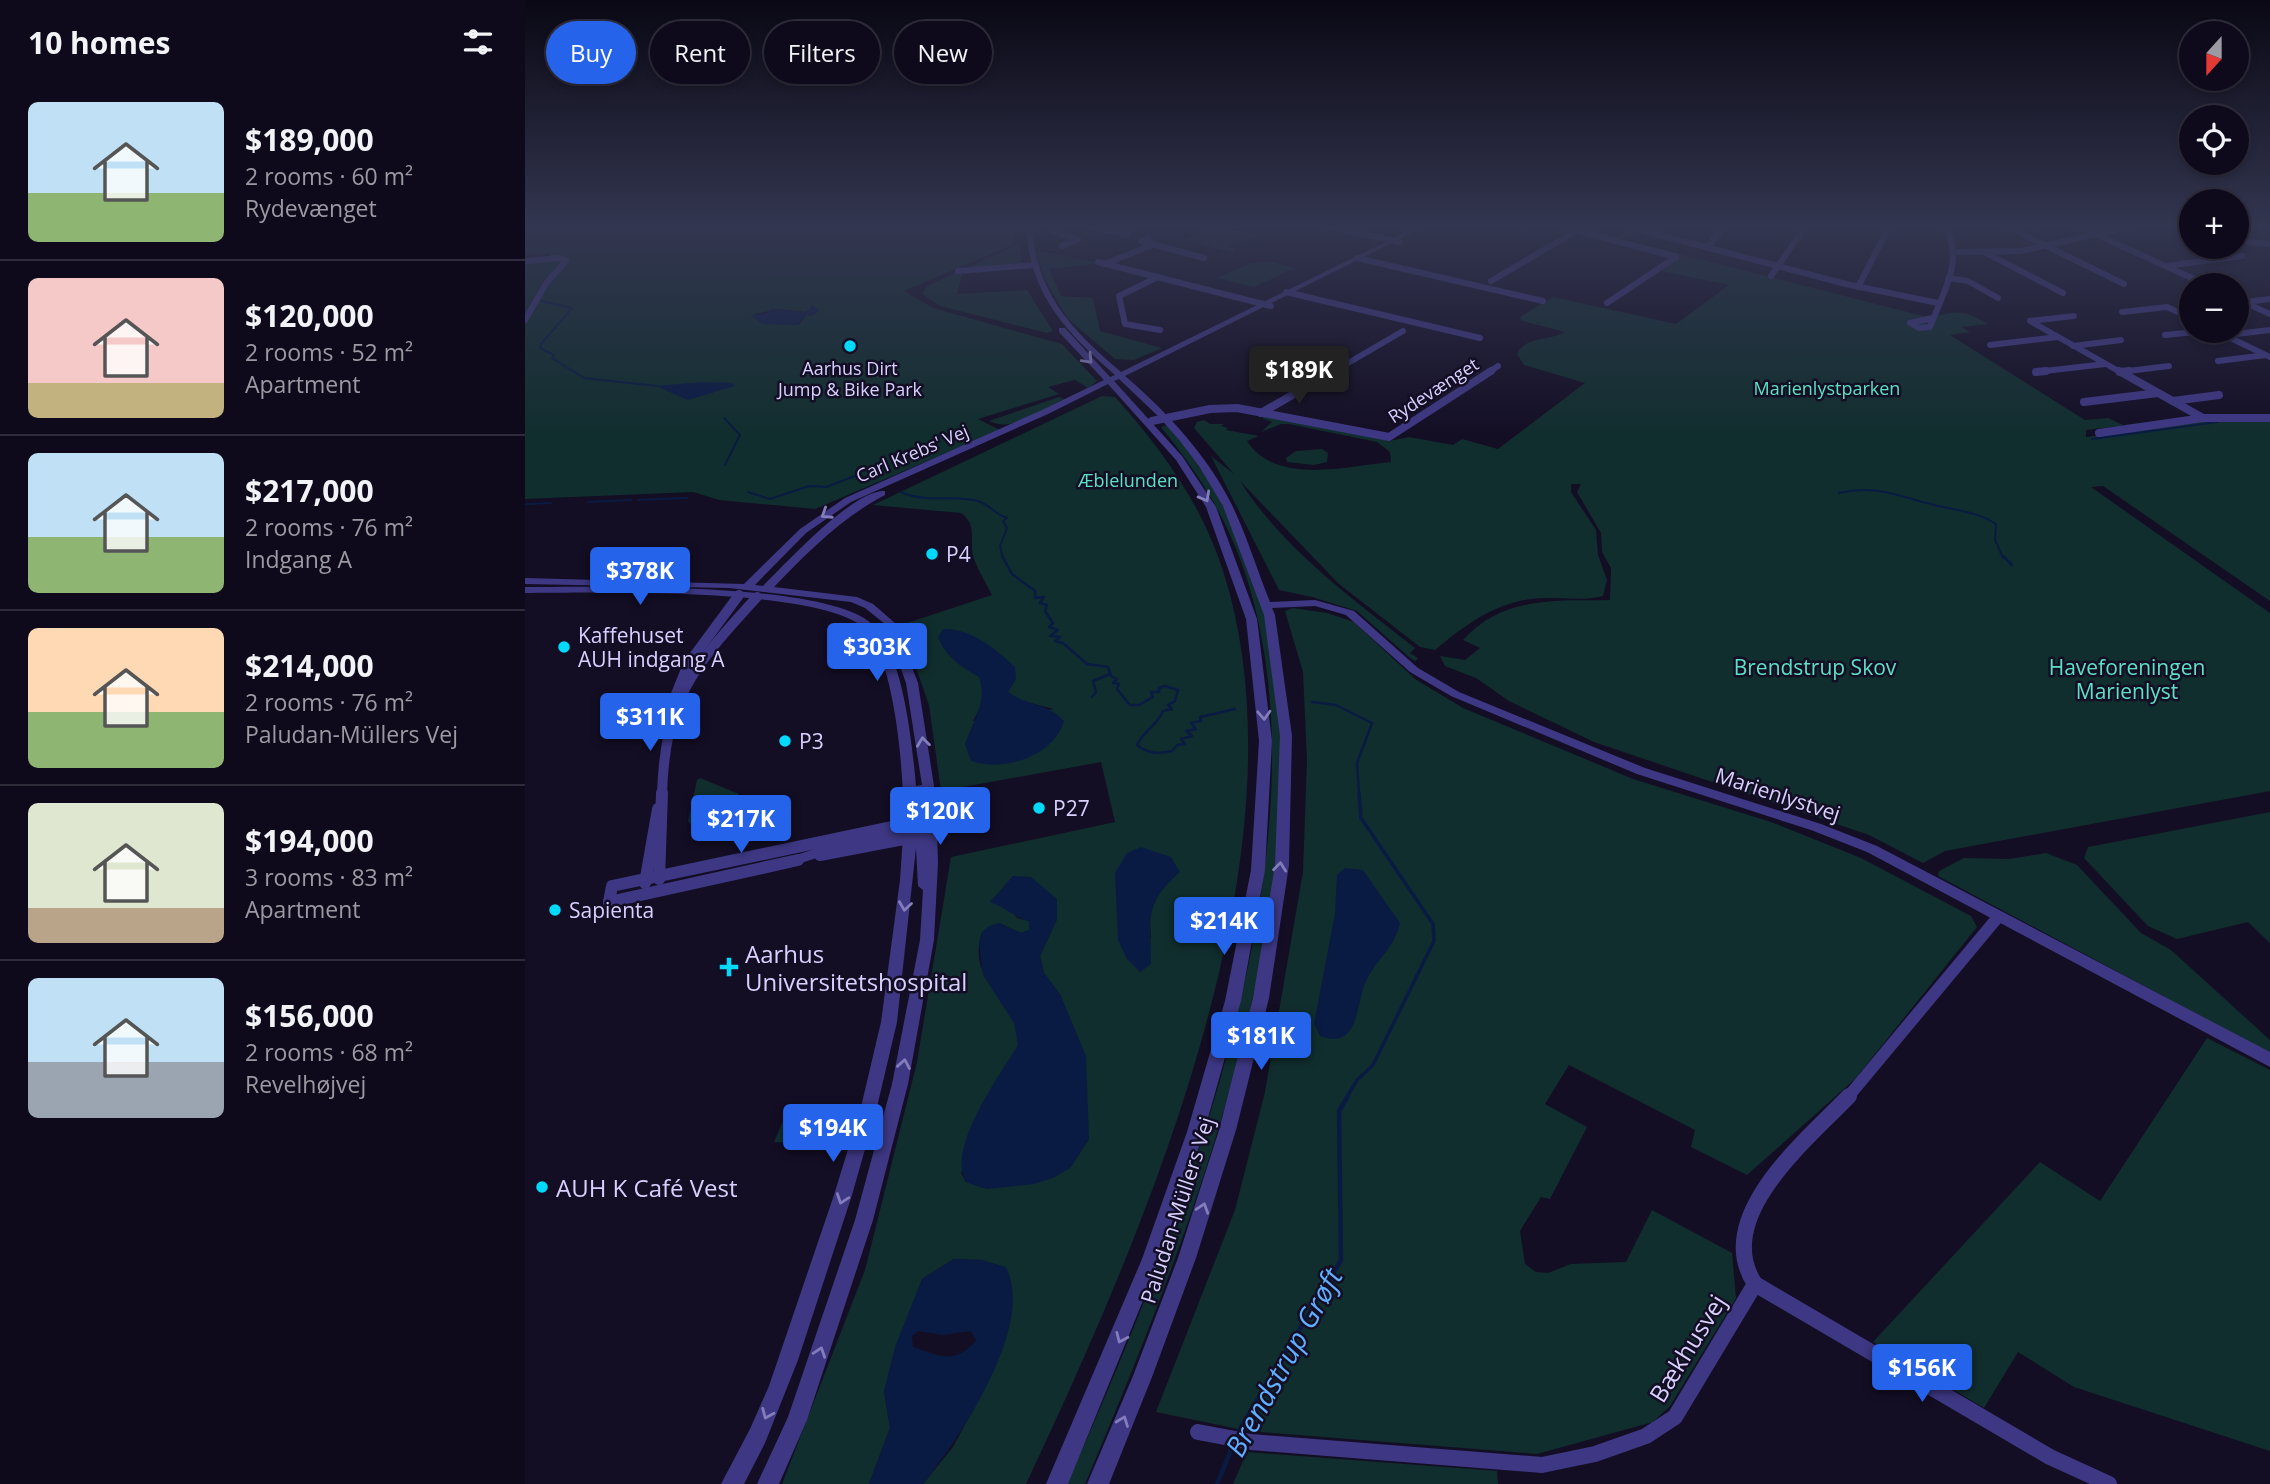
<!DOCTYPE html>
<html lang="en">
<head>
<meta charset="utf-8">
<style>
  body { margin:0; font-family:"Open Sans",sans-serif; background:#1c1828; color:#f1f3f6; height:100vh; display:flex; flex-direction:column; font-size:26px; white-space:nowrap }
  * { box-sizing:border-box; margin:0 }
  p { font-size:23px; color:#9b9aa3 }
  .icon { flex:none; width:38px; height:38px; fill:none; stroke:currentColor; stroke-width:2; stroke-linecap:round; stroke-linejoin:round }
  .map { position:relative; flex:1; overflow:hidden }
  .details { display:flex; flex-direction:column; background:#0e0a1b; width:525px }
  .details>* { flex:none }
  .hud { position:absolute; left:21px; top:21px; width:665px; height:63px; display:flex; gap:14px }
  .needle { width:46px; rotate:201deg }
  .controls { position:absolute; left:1654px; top:21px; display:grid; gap:14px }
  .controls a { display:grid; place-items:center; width:70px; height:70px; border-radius:50%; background:#0e0a1b; box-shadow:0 4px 10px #0003,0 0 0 2px #2e2b3a; font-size:35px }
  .price { position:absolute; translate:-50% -60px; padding:0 16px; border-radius:7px; background:#2563eb; color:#fff; font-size:23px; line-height:46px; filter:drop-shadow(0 2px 4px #0008) }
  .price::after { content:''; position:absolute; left:50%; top:42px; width:21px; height:16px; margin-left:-10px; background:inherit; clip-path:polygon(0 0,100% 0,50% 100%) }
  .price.on { background:#222; color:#fff }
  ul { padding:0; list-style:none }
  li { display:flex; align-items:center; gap:21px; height:175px; padding:0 28px }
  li+li { border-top:2px solid #2e2b3a }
  li span { display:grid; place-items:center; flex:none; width:196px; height:140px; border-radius:10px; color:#555 }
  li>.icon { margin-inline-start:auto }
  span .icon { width:84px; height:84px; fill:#fffc; stroke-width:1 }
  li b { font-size:30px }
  h2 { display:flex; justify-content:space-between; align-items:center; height:84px; padding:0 28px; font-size:30px }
  .pill { padding:0 24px; border-radius:32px; background:#0e0a1b; box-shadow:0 4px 10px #0003,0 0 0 2px #2e2b3a; font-size:24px; line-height:63px }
  .pill.on { background:#2563eb; color:#fff }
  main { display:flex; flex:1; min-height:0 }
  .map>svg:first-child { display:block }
  .green { fill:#112e2e; fill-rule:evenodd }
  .water { fill:#091b42; fill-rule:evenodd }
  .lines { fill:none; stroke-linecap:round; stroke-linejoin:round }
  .stream-far3 { stroke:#091b42; stroke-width:2 }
  .stream-far2 { stroke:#091b42; stroke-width:2.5 }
  .stream-far1 { stroke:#091b42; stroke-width:3.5 }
  .stream { stroke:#091b42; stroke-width:4.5 }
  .minor-far4 { stroke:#3e3884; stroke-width:6 }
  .minor-far3 { stroke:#3e3884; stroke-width:8 }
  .minor-far2 { stroke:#3e3884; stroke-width:10 }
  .minor-far1 { stroke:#3e3884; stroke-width:12 }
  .minor { stroke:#3e3884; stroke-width:16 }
  .tertiary { fill:#3e3884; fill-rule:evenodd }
  .oneway { stroke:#837dbb }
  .poi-dot { fill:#00d8fc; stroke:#130e24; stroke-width:2.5 }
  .labels { text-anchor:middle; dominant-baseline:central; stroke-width:5; stroke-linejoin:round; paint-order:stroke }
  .far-poi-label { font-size:18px; fill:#d8d1ff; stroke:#130e24 }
  .far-park-label { font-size:18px; fill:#5be1c5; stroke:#130e24 }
  .far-street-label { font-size:18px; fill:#d8d1ff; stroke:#130e24 }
  .poi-label { font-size:21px; fill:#d8d1ff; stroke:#130e24; text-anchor:start }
  .park-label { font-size:21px; fill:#5be1c5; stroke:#130e24 }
  .street-label { font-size:21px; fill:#d8d1ff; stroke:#130e24 }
  .near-poi-label { font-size:24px; fill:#d8d1ff; stroke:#130e24; text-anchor:start }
  .near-street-label { font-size:24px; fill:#d8d1ff; stroke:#130e24 }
  .near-water-label { font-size:28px; font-style:italic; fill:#5faeff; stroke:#130e24 }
</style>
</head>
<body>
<main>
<section class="details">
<h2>10 homes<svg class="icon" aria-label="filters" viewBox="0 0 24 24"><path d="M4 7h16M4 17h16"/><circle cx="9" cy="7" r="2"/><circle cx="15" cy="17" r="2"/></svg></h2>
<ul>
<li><span style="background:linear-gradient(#bfe0f5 65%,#8fb573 0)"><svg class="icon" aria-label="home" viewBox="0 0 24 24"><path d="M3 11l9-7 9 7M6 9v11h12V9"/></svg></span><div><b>$189,000</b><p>2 rooms · 60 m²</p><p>Rydevænget</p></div></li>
<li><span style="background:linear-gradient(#f6c9c9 75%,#c2b280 0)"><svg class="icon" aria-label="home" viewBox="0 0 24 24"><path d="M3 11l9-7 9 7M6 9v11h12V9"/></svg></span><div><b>$120,000</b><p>2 rooms · 52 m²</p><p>Apartment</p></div></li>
<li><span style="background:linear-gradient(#bfe0f5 60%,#8fb573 0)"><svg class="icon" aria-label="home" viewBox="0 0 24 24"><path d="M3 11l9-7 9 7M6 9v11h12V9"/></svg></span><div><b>$217,000</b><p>2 rooms · 76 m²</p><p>Indgang A</p></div></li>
<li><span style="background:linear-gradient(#ffd9b3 60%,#8fb573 0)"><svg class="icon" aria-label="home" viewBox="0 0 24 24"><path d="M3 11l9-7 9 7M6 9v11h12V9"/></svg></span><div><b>$214,000</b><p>2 rooms · 76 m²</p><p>Paludan-Müllers Vej</p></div></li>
<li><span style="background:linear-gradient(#dfe7d0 75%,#b9a48a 0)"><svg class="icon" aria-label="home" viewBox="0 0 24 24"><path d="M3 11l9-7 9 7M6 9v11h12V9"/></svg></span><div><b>$194,000</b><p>3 rooms · 83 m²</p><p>Apartment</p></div></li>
<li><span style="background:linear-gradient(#bfe0f5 60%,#9aa5b1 0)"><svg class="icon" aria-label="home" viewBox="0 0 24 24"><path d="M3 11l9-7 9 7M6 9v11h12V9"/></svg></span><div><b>$156,000</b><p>2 rooms · 68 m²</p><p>Revelhøjvej</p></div></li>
</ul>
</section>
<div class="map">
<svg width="1745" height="1484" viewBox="0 0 1745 1484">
  <rect width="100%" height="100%" fill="#130e24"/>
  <g class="green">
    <path d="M0,227h492l-5,18 -108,46 29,17 129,36 35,37 -9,7 -13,-8 -27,7 11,7 -81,25 22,11 -185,79 -96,-9 -26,-8 -168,7v-239l22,-2 4,-5 -26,2zM254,309l27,3 13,-2 -13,5 -6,9h-37l-8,-10z"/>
    <polygon points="691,227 733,235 700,246 712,249 706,252 658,240"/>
    <path d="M1108,230l5,1 -17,8 306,78c31,-4 31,-10 61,7l-27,3 9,5 -20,3 135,85 23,-2 15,7 70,-8 -107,13v7l132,-17h52v181l-167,-115 -12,1 179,126v178l-325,60 -22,12 -54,-28 -275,-93 -85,-41 -33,-23 -31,-12 -5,-10 25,4 15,-12 -17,-8c40,-44 92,-39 147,-40l1,-32 -9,-16 -1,-19 -24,-41 4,-8h-10v8l25,38 2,25 9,25 -4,16c-23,6 -49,0 -72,3 -38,5 -67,27 -96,51l-15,-3 -81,-63 -99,-103c43,68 113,118 175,167l-5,5 8,5 -3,3 -6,-4 -52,-46 -45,-14 -33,-7 -68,-134 23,18 -40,-46 3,-6 7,-2 6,4h14l-3,2 7,2 -2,2 33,6 -12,5c30,45 99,25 144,21l-1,-10 -13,-10 -88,-18h-8l-20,8 11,-10 -10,-4 3,-2 124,25 20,-4 44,8 9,-6 36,10 87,-66 -61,-18 -7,-11c8,-18 33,-13 48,-22l-43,-11 -2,-4 33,-20 123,27 53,-39 -68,-14 20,-14 -69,-19z"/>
    <polygon points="495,243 496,263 442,268"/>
    <polygon points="521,252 574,263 524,269 536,296 568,298 575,331 637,348 609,360 590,359 543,319 521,282 511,253"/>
    <polygon points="747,262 770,268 729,287 692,278 725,263"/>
    <polygon points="431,273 440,274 437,275 432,294 502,290 528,331 522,333 415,306 397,294 402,286"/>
    <path d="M577,396l13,1c47,52 88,109 109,177 87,278 -80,659 -198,910h-103l30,-37 27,-50 2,-137 -28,-1 -32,20 -38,112 6,37 -21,56h-87l83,-214 52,-208 34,-205 164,-35 -14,-60 -160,29 -12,-86 -28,-80 91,-30c-6,-12 -13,-23 -18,-36 -6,-18 5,-33 -13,-46l-88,-8zM454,677l40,23 35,9 -81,12c9,-16 13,-26 6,-44zM640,885l-16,24 2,29 -33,2v-29zM486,909l46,10 -17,37 4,17 17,23 28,143 -19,29 -83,21 -21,-7 -5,-9 57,-128c-1,-7 -1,-16 -4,-22 -13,-34 -46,-48 -32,-91l17,-9 22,10 8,-3v-9l-12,-3z"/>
    <path d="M534,397l5,2c-22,11 -51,34 -75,22z"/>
    <path d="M643,425c241,275 39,770 -83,1059h-18c113,-254 280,-664 168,-938 -18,-44 -44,-82 -74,-119z"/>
    <polygon points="797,449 803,453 802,462 789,465 762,462 761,458 771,451"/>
    <polygon points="768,608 802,613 829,622 890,679 938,708 1108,779 1246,822 1336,858 1446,916 1452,927 1330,1079 1222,1175 1166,1147 1170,1130 1044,1065 1020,1104 1062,1127 1025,1199 1016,1197 995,1231 1000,1264 1011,1272 1023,1273 1046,1264 1101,1262 1127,1210 1207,1253 1211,1298 1145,1406 1128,1422 1012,1454 723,1431 631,1412 710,1210 740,1092 778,872 782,760 778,672 760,611"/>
    <polygon points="175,778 214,794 185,822 169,828 163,821 172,780"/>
    <polygon points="1745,812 1745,943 1723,922 1652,939 1623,926 1559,858 1563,847"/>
    <polygon points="1521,853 1552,865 1616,933 1646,950 1745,1040 1745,1053 1413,876 1414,871 1439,858 1484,859"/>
    <polygon points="1682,1038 1745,1070 1745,1451 1549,1387 1493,1352 1459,1408 1348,1342 1515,1162 1575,1201"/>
    <polygon points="258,1121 297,1121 289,1143 249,1142"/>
    <polygon points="722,1452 972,1471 973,1484 708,1484"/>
  </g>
  <g class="water">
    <polygon points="287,305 295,310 287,316 281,315 272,325 238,324 226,316 242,313 246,309 281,312"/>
    <polygon points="177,382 207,383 210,386 163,400 131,386"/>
    <path d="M418,629c28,-1 53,20 72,38l1,12 -8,13c19,14 41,11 56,29 -11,36 -60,51 -93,40l-6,-17c8,-23 23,-42 14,-67 -17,-9 -34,-21 -41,-40z"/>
    <path d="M616,847l30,10 9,15c-38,34 -28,46 -29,92l-11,8 -13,-13 -9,-19 -3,-67 12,-20z"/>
    <path d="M820,868l18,2 37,53c-5,24 -22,35 -33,56 -12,23 -6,72 -47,57l-6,-12 21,-111 2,-38z"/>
    <path d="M488,876l18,1 26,22v20l-17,37 4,17 17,23 25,60 3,83 -19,29 -17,10 -19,6 -47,5 -21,-7c-20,-34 34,-107 52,-137l-4,-22 -31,-48 -4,-32 3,-11 7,-6 10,-3 22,10 8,-3v-9c-15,-4 -24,-14 -39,-19z"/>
    <path d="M429,1259l28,1 24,7c30,58 -46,171 -83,217h-54l21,-56 -6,-37 11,-44 27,-68zM393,1331l25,4 28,-4 5,10c-23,24 -35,15 -63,6l-1,-11z"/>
  </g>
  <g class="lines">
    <g class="stream-far3">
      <polyline points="16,301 47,308 16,344 15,348 29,355 27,358 59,378 132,386"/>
      <polyline points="199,418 215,435 200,465"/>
      <polyline points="1567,439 1693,422"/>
      <polyline points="223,492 245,499 284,486 301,487 330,476 350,479"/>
      <path d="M376,492c26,12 51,2 77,9 12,4 18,14 29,17l-4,3 4,7 -7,18 3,12"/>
      <path d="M1314,493c38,-9 61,4 95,12 21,5 44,7 62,19l-1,16 8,18"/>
      <polyline points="113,500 162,498"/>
      <polyline points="63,502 106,500"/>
      <polyline points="0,504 26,503"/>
    </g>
    <g class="stream-far2">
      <path d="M477,556l10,18 23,17v7l9,-1 -4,6 7,2 -2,6 8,12 -4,4 9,3 -8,6 10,1 -5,4 8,2 24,21 21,3 3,9 6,3 -4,4 6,1 -2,5 13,16h9l14,-8 -2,-5h8v-4l6,-2 13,4 -3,11 -7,4 4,4 -9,2c-6,15 -19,19 -26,34 11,9 22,9 35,6l5,-6 8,-1 -4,-5 11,-3 -6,-5 10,-2 -5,-6 10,-2 -1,-4 35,-8"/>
      <polyline points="1478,556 1487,565"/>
      <polyline points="567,697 571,692 568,681 585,674"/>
      <polyline points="787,702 811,705 847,723 832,763 834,794"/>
    </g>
    <polyline class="stream-far1" points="822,1097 832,1080 848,1065 909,941 908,924 836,818 834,793"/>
    <g class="stream">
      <polyline points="713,1432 816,1260 814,1111 823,1096"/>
      <polyline points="692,1484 708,1445"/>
    </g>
    <g class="minor-far4">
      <polyline points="536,227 527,231 553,239 537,246"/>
      <polyline points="565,227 603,234"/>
      <polyline points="804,227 875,242"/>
      <polyline points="1039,227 1151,257"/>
      <polyline points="1104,227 1321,284 1413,303"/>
      <polyline points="1483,227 1599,284"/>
      <polyline points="1555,227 1682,285"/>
      <polyline points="624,238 616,241 679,258"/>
      <polyline points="1712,241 1745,244"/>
      <polyline points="1182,248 1199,227"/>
      <polyline points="1432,252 1496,251 1602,227"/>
      <polyline points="1461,253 1538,293"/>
      <polyline points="832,258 1018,301"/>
      <polyline points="0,261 35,258 41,261 22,282 0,320"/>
      <polyline points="573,262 746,306"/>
      <polyline points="580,264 629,244"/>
      <polyline points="1641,266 1717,256"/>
      <polyline points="433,271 509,265"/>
      <polyline points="1246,276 1280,227"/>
      <polyline points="633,277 594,296 600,324 635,330"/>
      <polyline points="1423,278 1443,281 1473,298"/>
      <polyline points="966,281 1053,230"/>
      <polyline points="1333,287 1364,227"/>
      <polyline points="761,292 955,338"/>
      <polyline points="1712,299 1745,314"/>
      <polyline points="1720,302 1745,299"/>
      <polyline points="1082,303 1151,257"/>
      <polyline points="1597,312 1642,307 1666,318"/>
      <polyline points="1549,316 1505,321 1597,373"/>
      <path d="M1408,318l-23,5 9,5 11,-1c12,-33 35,-66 15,-100"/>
      <polyline points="1691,331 1745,357"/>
      <polyline points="1640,335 1680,331"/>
      <polyline points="1703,335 1745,330"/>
      <polyline points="1465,345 1533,337"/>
      <polyline points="1548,346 1596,340"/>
      <polyline points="1693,361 1741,355"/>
      <polyline points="1511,372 1580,364"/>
      <polyline points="1595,372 1644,366"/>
      <polyline points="806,373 878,331"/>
      <polyline points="963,373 973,366"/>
    </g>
    <g class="minor-far3">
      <polyline points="1594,371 1678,418"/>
      <polyline points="1511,372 1521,371"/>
      <polyline points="1595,372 1604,371"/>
      <polyline points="1648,401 1694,395"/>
      <polyline points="1559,402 1633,393"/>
      <polyline points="736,413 809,371"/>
      <polyline points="627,421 685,409 712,408 864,437 966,371"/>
      <polyline points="1574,433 1678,418 1745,418"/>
    </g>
    <g class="minor-far2">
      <polyline points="147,704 163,664 214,595"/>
      <path d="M137,794c3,-97 32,-128 95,-197"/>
    </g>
    <g class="minor-far1">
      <polyline points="295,855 389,837"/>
      <polyline points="134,879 137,793"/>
      <polyline points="120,883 133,809"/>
      <polyline points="84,902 87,886 390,822"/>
      <polyline points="84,902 273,860"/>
      <polyline points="1323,1097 1473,917"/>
    </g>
    <g class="minor">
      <path d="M1324,1096c-42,44 -138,121 -94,188l295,173 59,27"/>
      <polyline points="673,1432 726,1442 1017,1465 1070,1454 1121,1436 1150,1417 1230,1284"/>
    </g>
    <path class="tertiary" d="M501,227h6c5,68 40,103 89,145l295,-145h8l-299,149c42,36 82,79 107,129 15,31 25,65 38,97l45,-2 39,11 64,57 41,24 186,76 176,56 56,22 393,206v15l-403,-215 -56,-22 -174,-56 -186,-78 -41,-24 -64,-57 -31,-9 -43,2 3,7 17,121 -3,129 -20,133 -33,132 -40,128 -44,119 -43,107h-22l46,-108 45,-118 41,-128 34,-132 22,-133 5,-129 -16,-121 -41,-109 -24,-40 -19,-25 -21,-24 -40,-38 -5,2 68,75 34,51 41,112 15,122 -7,129 -24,131 -37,131 -44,127 -92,225h-22l96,-225 45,-127 38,-131 26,-131 8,-129 -13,-122 -40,-112 -30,-47 -68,-76 -60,30 -197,88 -45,31 -51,52 8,1c23,-23 91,-97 122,-95v4c-44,23 -77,57 -111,92l83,10 16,7 22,19 23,60 18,116 2,64 -4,77 -26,144 -35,136 -66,200 -28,64h-22l31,-67 67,-197 37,-136 28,-144 3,-50 -5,-4 -2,-38 -19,174 -20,85 -25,88 -54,165 -33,83 -21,41h-23l29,-55 19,-43 65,-191 27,-88 20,-85 19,-142 3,-44 -65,15 -46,15 -5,-2 -2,-3 2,-3 49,-16 67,-15c2,-45 -7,-164 -37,-197 -40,-44 -277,-37 -341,-37v-6c66,0 310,-7 350,40 29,33 37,116 41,159l6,-1 -16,-102 -21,-59 -20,-16 -14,-6 -122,-14 -204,-4v-6l219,6 56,-55 45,-31 197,-88 62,-30 -45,-48v-4h6l45,49 5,-2c-49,-43 -85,-80 -89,-148z"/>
  </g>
  <defs><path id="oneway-chevron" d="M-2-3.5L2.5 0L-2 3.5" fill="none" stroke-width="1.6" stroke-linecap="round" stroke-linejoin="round" transform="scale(1.75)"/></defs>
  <g class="oneway">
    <use href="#oneway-chevron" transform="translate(563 359) rotate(46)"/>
    <use href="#oneway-chevron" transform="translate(680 497) rotate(61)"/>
    <use href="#oneway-chevron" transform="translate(301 514) rotate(147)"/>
    <use href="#oneway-chevron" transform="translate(739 715) rotate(87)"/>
    <use href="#oneway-chevron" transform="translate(398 742) rotate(-97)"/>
    <use href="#oneway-chevron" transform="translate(755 867) rotate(-84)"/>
    <use href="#oneway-chevron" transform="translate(380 906) rotate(98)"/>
    <use href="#oneway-chevron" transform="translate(379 1064) rotate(-80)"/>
    <use href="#oneway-chevron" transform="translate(317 1199) rotate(109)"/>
    <use href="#oneway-chevron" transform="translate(678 1208) rotate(-72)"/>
    <use href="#oneway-chevron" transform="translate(596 1338) rotate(114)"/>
    <use href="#oneway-chevron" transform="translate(295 1352) rotate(-71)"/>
    <use href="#oneway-chevron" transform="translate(242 1414) rotate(113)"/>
    <use href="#oneway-chevron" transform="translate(598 1421) rotate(-69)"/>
  </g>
  <linearGradient id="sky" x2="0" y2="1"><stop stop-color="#0a0814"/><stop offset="0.52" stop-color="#333650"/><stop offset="1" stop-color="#333650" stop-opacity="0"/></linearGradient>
  <rect width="1745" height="435" fill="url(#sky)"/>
  <g class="poi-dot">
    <circle cx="325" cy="346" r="7"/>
    <circle cx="407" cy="554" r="7"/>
    <circle cx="39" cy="647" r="7"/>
    <circle cx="260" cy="741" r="7"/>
    <circle cx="514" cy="808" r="7"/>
    <circle cx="30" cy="910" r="7"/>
    <path d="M200.5 956.5h7v7h7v7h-7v7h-7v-7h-7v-7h7z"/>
    <circle cx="17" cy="1187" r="7"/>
  </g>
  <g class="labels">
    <g class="far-poi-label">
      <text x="325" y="368">Aarhus Dirt<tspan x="325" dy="21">Jump &amp; Bike Park</tspan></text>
    </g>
    <g class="far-park-label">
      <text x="1302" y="388">Marienlystparken</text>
      <text x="603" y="480">Æblelunden</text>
    </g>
    <g class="far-street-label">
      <text transform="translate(908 390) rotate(-33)">Rydevænget</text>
      <text transform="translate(387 453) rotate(-23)">Carl Krebs' Vej</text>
    </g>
    <g class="poi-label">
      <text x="421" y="554">P4</text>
      <text x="53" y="635">Kaffehuset<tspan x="53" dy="24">AUH indgang A</tspan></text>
      <text x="274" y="741">P3</text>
      <text x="528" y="808">P27</text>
      <text x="44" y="910">Sapienta</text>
    </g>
    <g class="park-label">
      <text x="1290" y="667">Brendstrup Skov</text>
      <text x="1602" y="667">Haveforeningen<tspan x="1602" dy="24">Marienlyst</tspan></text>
    </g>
    <g class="street-label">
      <text transform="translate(1253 794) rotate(18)">Marienlystvej</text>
      <text transform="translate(652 1210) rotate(-72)">Paludan-Müllers Vej</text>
    </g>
    <g class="near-poi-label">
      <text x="220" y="953">Aarhus<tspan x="220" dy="28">Universitetshospital</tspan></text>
      <text x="31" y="1187">AUH K Café Vest</text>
    </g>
    <g class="near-street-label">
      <text transform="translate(1162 1348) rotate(-58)">Bækhusvej</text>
    </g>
    <g class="near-water-label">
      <text transform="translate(758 1362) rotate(-61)">Brendstrup Grøft</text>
    </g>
  </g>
</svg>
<div class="controls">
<a><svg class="needle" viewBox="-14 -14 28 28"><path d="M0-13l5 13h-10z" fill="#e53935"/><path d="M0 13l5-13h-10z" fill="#9b9aa3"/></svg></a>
<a><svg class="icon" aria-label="locate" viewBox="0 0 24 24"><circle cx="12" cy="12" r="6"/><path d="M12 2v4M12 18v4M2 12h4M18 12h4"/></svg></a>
<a>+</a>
<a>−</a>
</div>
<b class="price on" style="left:774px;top:406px">$189K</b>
<b class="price" style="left:115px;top:607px">$378K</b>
<b class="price" style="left:352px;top:683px">$303K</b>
<b class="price" style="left:125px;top:753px">$311K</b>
<b class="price" style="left:415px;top:847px">$120K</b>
<b class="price" style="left:216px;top:855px">$217K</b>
<b class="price" style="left:699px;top:957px">$214K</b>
<b class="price" style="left:736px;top:1072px">$181K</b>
<b class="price" style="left:308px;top:1164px">$194K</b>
<b class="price" style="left:1397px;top:1404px">$156K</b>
<div class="hud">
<a class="pill on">Buy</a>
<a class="pill">Rent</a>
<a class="pill">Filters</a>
<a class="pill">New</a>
</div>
</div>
</main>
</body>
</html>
